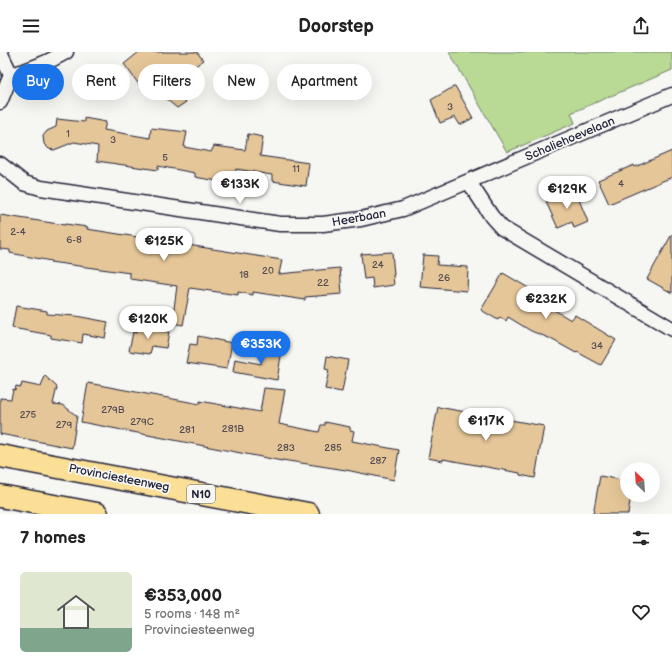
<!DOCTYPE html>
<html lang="en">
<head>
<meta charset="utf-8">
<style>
  body { margin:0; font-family:"Balsamiq Sans",sans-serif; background:#f2f2f2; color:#222; height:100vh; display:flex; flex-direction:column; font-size:15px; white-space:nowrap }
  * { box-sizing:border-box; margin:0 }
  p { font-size:13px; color:#767676 }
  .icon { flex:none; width:22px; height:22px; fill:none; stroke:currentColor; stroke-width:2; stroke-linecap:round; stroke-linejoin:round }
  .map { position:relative; height:462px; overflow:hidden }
  .panel { display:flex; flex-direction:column; background:#fff; flex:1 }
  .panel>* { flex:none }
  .banner { position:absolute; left:12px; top:12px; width:400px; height:36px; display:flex; gap:8px }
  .needle { width:26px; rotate:335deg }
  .controls { position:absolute; left:620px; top:410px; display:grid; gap:8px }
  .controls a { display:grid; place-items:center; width:40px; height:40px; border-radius:50%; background:#fff; box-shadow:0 4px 16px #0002; font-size:20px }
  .price { position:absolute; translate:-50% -34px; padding:0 9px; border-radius:14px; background:#fff; color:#222; font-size:13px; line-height:26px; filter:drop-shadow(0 1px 2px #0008) }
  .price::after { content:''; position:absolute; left:50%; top:24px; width:12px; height:9px; margin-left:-6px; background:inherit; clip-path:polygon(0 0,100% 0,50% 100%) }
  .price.active { background:#1a73e8; color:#fff }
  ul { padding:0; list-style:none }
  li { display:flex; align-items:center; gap:12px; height:100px; padding:0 20px }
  li span { display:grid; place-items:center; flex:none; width:112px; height:80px; border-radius:6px; color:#555 }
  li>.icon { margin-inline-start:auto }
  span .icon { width:48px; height:48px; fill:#fffc; stroke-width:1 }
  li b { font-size:17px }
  h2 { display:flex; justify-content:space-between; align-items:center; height:48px; padding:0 20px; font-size:17px }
  .chip { padding:0 14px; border-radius:18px; background:#fff; box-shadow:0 4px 16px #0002; font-size:14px; line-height:36px }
  .chip.active { background:#1a73e8; color:#fff }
  header { display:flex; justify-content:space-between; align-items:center; height:52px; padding:0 20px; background:#fff; font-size:18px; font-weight:700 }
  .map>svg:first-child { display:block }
  .green { fill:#b9da94; stroke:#6e7e68 }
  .building { fill:#e5c698; stroke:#22223b }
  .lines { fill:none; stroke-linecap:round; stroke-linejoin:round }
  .street-casing { stroke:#22223b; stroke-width:17 }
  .primary-casing { stroke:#22223b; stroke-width:25 }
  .street { stroke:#f6f6f2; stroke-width:14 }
  .primary { stroke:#fbdf96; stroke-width:22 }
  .labels { text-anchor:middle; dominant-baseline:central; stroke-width:3.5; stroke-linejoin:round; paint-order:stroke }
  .number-label { font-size:10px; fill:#534b52 }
  .shield { fill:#f6f6f2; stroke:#626272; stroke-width:1 }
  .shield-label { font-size:11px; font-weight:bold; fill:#22223b }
  .street-label { font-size:12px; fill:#22223b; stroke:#f6f6f2 }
</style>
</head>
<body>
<header><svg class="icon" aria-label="menu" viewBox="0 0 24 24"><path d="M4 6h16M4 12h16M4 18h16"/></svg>Doorstep<svg class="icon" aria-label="share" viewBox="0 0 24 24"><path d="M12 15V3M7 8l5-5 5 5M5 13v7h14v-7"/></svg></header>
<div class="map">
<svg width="672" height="462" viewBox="0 0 672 462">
  <rect width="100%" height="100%" fill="#f6f6f2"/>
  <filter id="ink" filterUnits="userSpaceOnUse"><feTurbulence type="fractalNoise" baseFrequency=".025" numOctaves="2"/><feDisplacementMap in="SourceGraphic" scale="8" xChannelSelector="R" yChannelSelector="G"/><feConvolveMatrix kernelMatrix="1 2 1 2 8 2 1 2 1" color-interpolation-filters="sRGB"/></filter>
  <g filter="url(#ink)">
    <polygon class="green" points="449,0 672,0 672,18 571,61 575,71 507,100"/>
    <g class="building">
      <polygon points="139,0 197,0 203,8 186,22 195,34 182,45 186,50 177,56 149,33 143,38 124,12"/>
      <polygon points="455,34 473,66 460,73 455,65 440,71 431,48"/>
      <polygon points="84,66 106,70 104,78 150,86 151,76 187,80 184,95 211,100 214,94 245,98 248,82 263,85 260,104 309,111 306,134 272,129 272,123 236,117 234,132 195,125 195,121 158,114 158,118 97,109 98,94 74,90 54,98 49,97 44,92 43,84 47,79 56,75 57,67 84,70"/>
      <polygon points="672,99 672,125 609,152 598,128 634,113 635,115"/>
      <polygon points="575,138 588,170 574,176 572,170 558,176 546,150"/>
      <polygon points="0,163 65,173 65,172 88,175 87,177 282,208 279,222 340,216 342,242 305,245 305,248 253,240 253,243 238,240 238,243 190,236 183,273 172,271 177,234 130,227 130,221 50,210 51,209 10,201 10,198 0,197"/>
      <polygon points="672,182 672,241 647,227"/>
      <polygon points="392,200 394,223 393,223 394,233 373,236 372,226 364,227 361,202"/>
      <polygon points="423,203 438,204 437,213 468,215 467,239 420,235"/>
      <polygon points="503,221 549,248 546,253 571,268 575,263 616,288 601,313 577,300 576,301 549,286 531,279 508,265 506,269 500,265 498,268 481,258"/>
      <polygon points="16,254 47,259 47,262 76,264 108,270 105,286 83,282 82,291 51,286 51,283 12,276"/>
      <polygon points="137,275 169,280 166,296 152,294 150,302 129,299 133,280 136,281"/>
      <polygon points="198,284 232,291 227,317 186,311 190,292 197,293"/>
      <polygon points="264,295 282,298 277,328 233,320 235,307 261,312"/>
      <polygon points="327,304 348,308 342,340 325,337 329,318 325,317"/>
      <polygon points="45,324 57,335 53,352 63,353 77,364 72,396 0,382 0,346 11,347 13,337 15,338 16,334 21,335 22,331 41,335"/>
      <polygon points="88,331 200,352 200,349 260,360 264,336 285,338 279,372 319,380 321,373 325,373 325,370 350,375 350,378 354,379 352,389 399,398 394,428 346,418 282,408 282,409 81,370"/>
      <polygon points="438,355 544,374 535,426 520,423 520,421 443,407 443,409 428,406"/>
      <polygon points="600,424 627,429 627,443 631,443 628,462 593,462"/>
    </g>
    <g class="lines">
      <g class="street-casing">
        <g id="street">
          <path d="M11,23c22,-6 36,-12 55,-23"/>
          <polyline points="0,50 11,23 0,0"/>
          <polyline points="0,112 24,131 41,136 280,172 323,172 361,167 403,157 672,43"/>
          <polyline points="469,130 492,165 502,176 672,277"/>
        </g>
      </g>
      <g class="primary-casing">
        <g id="primary">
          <polyline points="0,404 308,462"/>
          <polyline points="0,444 97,462"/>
        </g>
      </g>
      <use href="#street" class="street"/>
      <use href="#primary" class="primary"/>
    </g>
  </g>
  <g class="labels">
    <g class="number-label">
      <text x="450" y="55">3</text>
      <text x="68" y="82">1</text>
      <text x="113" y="88">3</text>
      <text x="165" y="106">5</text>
      <text x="296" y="117">11</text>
      <text x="621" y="132">4</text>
      <text x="18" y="180">2-4</text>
      <text x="74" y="188">6-8</text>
      <text x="378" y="213">24</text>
      <text x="268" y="219">20</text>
      <text x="244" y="223">18</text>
      <text x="444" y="226">26</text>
      <text x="323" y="231">22</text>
      <text x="597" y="294">34</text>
      <text x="113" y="358">279B</text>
      <text x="28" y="363">275</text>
      <text x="142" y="370">279C</text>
      <text x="64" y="373">279</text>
      <text x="233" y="377">281B</text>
      <text x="187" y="378">281</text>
      <text x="286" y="396">283</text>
      <text x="333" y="396">285</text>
      <text x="378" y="409">287</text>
    </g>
    <rect class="shield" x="187" y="433" width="28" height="18" rx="3"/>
    <g class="shield-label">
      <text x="201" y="442">N10</text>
    </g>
    <g class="street-label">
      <text transform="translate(570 87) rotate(-23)">Schaliehoevelaan</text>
      <text transform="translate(359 166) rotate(-10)">Heerbaan</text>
      <text transform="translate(119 426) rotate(11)">Provinciesteenweg</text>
    </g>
  </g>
</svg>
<div class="controls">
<a><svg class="needle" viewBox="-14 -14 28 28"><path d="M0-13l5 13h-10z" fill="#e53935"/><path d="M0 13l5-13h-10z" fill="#767676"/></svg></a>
</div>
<b class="price" style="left:240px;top:153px">€133K</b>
<b class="price" style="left:567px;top:158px">€129K</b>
<b class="price" style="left:164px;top:210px">€125K</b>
<b class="price" style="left:546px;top:268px">€232K</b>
<b class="price" style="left:148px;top:288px">€120K</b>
<b class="price active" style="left:261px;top:313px">€353K</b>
<b class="price" style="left:486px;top:390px">€117K</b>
<div class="banner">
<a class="chip active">Buy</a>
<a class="chip">Rent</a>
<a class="chip">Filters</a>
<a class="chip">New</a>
<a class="chip">Apartment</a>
</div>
</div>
<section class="panel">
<h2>7 homes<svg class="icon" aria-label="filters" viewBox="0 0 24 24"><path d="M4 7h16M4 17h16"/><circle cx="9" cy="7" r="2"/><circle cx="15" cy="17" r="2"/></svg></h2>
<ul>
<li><span style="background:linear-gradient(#dfe7d0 70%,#7fa58c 0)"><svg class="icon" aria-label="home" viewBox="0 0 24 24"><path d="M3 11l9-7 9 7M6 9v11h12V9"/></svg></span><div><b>€353,000</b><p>5 rooms · 148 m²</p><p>Provinciesteenweg</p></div><svg class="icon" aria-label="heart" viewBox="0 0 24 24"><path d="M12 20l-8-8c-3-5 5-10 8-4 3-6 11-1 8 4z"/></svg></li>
</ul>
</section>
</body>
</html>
